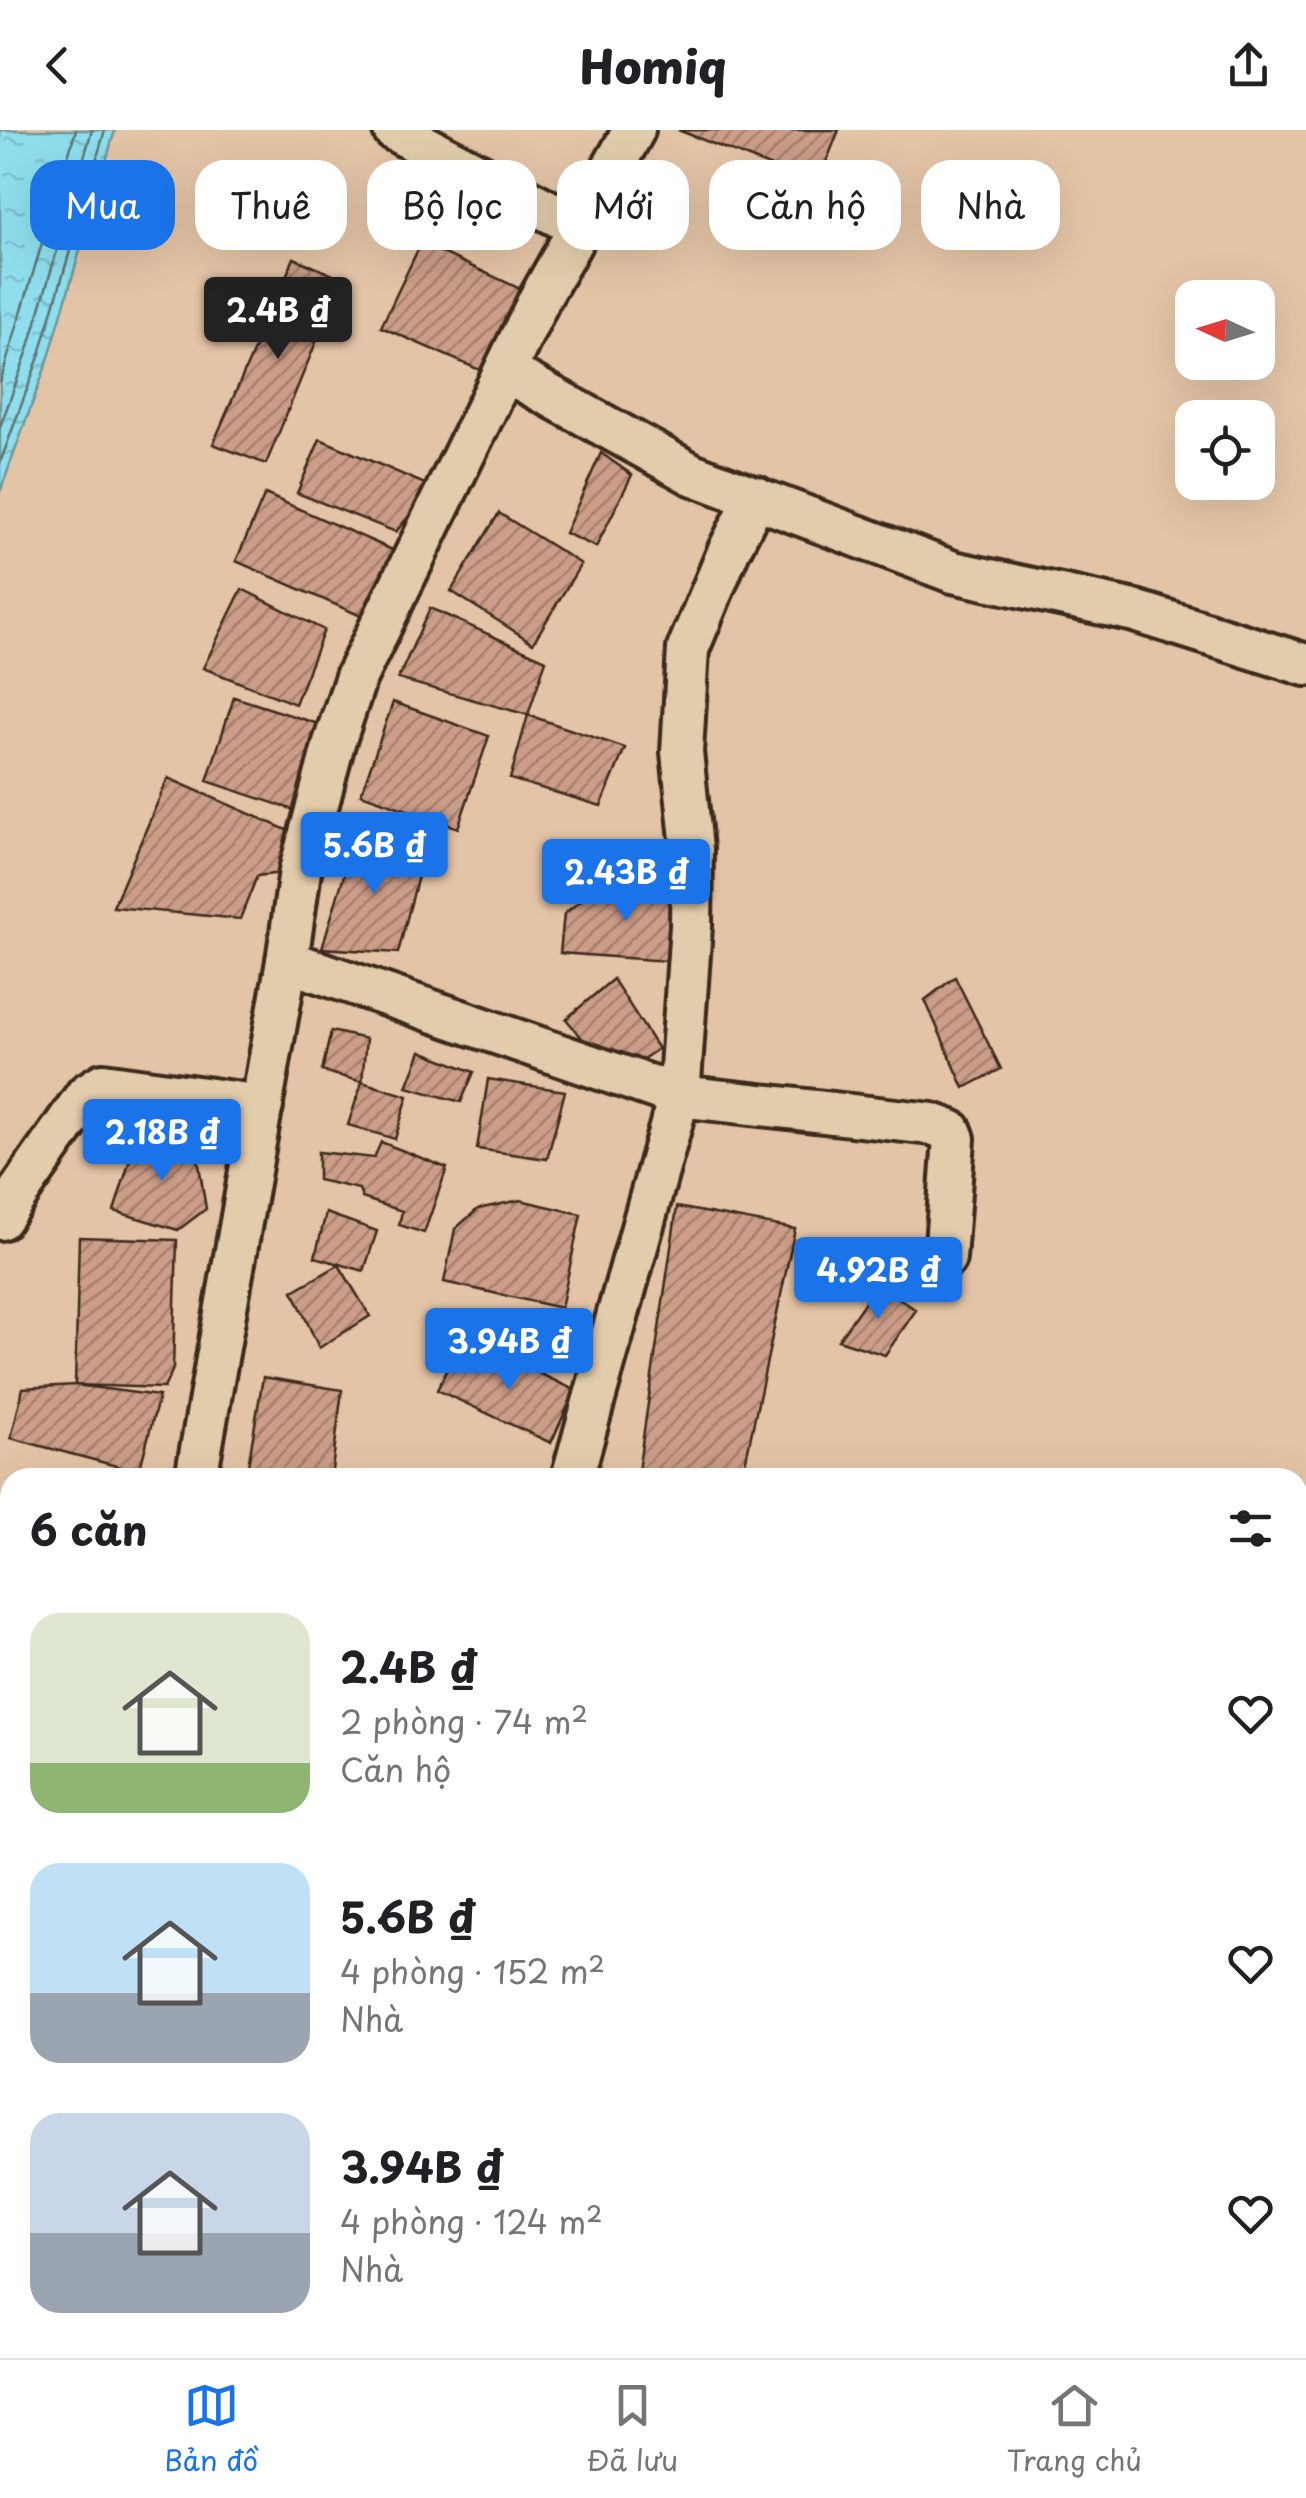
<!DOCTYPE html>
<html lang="vi">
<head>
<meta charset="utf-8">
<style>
  body { margin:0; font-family:"Playpen Sans",sans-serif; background:#f6f6f6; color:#202124; height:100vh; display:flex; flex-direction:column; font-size:38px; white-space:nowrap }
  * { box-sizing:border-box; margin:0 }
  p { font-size:32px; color:#757577 }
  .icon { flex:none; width:55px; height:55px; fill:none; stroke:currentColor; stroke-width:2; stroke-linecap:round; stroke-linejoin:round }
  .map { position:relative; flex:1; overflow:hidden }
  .side { position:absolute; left:0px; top:1338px; width:1308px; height:892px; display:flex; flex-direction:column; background:#fff; border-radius:30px 30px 0 0; box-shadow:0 10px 40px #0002 }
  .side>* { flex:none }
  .top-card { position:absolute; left:30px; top:30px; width:1248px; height:90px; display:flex; gap:20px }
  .needle { width:65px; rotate:274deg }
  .tools { position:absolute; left:1175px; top:150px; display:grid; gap:20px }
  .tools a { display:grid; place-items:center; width:100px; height:100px; border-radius:20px; background:#fff; box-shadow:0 10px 40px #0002; font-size:50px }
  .price { position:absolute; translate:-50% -85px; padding:0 22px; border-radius:10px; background:#1a73e8; color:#fff; font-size:32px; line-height:65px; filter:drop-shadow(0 2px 5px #0008) }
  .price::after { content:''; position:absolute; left:50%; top:60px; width:30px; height:22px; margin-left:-15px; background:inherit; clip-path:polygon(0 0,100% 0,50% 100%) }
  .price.on { background:#222; color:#fff }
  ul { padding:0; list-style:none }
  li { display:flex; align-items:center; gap:30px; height:250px; padding:0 30px }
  li span { display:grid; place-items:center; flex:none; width:280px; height:200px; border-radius:30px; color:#555 }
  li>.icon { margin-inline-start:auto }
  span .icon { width:120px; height:120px; fill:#fffc; stroke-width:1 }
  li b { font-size:42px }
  h2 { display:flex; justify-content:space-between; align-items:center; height:120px; padding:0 30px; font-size:42px }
  .pill { padding:0 35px; border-radius:30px; background:#fff; box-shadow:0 10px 40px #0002; font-size:35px; line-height:90px }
  .pill.on { background:#1a73e8; color:#fff }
  header { display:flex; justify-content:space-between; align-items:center; height:130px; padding:0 30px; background:#fff; font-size:45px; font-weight:800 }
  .menu { display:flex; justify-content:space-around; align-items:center; height:140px; border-top:2px solid #e0e0e0; background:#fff; font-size:28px; color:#757577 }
  .menu a { display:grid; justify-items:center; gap:5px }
  .menu .on { color:#1a73e8 }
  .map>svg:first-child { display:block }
  .water { fill:url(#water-ripples); stroke:#6d969a; stroke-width:2.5 }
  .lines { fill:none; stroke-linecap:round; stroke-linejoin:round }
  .shore { stroke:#5d7271; stroke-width:2.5 }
  .building { fill:url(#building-hatch); stroke:#3b2a1e; stroke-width:2.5 }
  .minor-casing { stroke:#3b2a1e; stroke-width:48 }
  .minor { stroke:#e2ccab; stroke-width:40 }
</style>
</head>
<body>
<header><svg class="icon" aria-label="back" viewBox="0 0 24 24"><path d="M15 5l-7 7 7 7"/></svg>Homiq<svg class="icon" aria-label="share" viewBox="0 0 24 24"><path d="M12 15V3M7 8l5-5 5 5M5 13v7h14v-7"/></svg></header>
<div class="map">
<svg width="1306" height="2228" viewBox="0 0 1306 2228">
  <defs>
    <pattern id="water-ripples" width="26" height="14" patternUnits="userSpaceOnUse" patternTransform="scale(2.5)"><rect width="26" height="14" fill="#8fdeed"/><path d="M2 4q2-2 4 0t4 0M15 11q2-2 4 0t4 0" fill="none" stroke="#7cbfcb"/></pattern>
    <pattern id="building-hatch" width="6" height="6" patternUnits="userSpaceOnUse" patternTransform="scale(2.5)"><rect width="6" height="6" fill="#cc9d88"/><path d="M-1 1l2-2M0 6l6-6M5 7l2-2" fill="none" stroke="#a7806f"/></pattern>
  </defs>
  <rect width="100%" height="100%" fill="#e4c4a6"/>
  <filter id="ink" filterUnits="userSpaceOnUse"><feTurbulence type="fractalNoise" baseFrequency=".01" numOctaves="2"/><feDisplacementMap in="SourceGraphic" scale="20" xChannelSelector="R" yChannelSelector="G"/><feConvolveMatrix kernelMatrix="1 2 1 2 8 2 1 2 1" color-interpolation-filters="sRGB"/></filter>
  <g filter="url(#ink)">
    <polygon class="water" points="0,0 115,0 49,227 0,362"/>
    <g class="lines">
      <g class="shore">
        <polyline points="0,253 76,0"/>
        <polyline points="0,297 28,220 92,0"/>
        <polyline points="0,333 40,224 105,0"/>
      </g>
    </g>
    <g class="building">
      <polygon points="678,0 839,0 817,55"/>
      <polygon points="421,113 540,168 491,245 381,197"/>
      <polygon points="294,128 342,149 266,334 213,314"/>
      <polygon points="320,309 432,357 396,402 297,363"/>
      <polygon points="601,323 632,345 596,417 565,403"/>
      <polygon points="265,364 397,422 368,489 236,431"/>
      <polygon points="499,383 581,434 533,513 451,461"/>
      <polygon points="242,459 324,500 295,574 203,538"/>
      <polygon points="430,478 546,530 528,585 398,549"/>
      <polygon points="234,567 328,597 300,682 207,651"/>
      <polygon points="393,572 489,606 458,698 361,664"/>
      <polygon points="528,585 625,618 601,676 510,649"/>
      <polygon points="168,648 296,704 300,741 257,746 240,789 113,777"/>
      <polygon points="357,702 424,723 398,823 322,818"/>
      <polygon points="601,754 684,761 679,832 560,823 564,784"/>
      <polygon points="955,847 1001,939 964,958 925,870"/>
      <polygon points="613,849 658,919 628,939 598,927 566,889"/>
      <polygon points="331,901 366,909 362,952 322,941"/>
      <polygon points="421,921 474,942 461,972 407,957"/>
      <polygon points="488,949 565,961 547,1029 477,1019"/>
      <polygon points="362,952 408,966 395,1009 348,995"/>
      <polygon points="138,1004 197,1022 206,1079 178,1100 114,1081"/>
      <polygon points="381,1012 447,1038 424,1103 399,1095 402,1081 362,1068 359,1059 318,1050 318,1022 374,1028"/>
      <polygon points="520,1070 581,1084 561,1178 444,1152 455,1099 478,1079"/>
      <polygon points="677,1077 795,1099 742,1348 637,1348"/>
      <polygon points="326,1083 377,1101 364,1141 315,1127"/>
      <polygon points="79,1107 177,1110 173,1239 164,1258 75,1255"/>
      <polygon points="339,1135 370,1186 319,1218 293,1161"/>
      <polygon points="878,1153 916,1180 885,1225 838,1210"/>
      <polygon points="454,1225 515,1232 575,1260 551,1313 437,1260"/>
      <polygon points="263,1247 342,1260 331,1348 246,1348"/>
      <polygon points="75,1255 159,1266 139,1342 11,1308 23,1258"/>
      <polygon points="0,1492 10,1493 10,1568 0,1566"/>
      <polygon points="0,1642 10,1643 10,1779 0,1777"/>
      <polygon points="0,1862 10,1865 10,1937 0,1935"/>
      <polygon points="0,1946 10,1948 10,2029 3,2046 0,2045"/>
    </g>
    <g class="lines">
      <g class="minor-casing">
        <g id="minor">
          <polyline points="394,0 581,98"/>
          <polyline points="507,242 692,344 953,442 1135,481 1306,535"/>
          <polyline points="287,831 679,966 932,994 951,1001 954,1009 945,1128"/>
          <polyline points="0,1089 87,964 103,954 262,976"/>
          <polyline points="196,1348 287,831 300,741 334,613 356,547 540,168 634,0"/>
          <polyline points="572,1348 679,966 691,796 692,719 682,622 688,519 729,420 756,367"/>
          <polyline points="0,1585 10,1586"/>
          <polyline points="1298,1711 1306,1711"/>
          <polyline points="0,2168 10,2140"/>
          <polyline points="120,2220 158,2228"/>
          <polyline points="339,2220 339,2228"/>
          <polyline points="513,2220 514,2228"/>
        </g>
      </g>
      <use href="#minor" class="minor"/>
    </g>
  </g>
</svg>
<div class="tools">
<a><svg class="needle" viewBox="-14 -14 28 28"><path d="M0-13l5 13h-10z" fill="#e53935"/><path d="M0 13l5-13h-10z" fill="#757577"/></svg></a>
<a><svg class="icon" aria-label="locate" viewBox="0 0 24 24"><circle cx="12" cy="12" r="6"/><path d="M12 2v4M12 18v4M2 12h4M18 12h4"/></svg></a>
</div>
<b class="price on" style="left:278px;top:232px">2.4B ₫</b>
<b class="price" style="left:374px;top:767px">5.6B ₫</b>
<b class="price" style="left:626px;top:794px">2.43B ₫</b>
<b class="price" style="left:162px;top:1054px">2.18B ₫</b>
<b class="price" style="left:878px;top:1192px">4.92B ₫</b>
<b class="price" style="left:509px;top:1263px">3.94B ₫</b>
<div class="top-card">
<a class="pill on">Mua</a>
<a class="pill">Thuê</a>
<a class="pill">Bộ lọc</a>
<a class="pill">Mới</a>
<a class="pill">Căn hộ</a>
<a class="pill">Nhà</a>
</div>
<section class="side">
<h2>6 căn<svg class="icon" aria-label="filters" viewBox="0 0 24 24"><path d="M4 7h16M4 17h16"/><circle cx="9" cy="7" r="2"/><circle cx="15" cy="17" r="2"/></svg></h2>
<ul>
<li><span style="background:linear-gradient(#dfe7d0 75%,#8fb573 0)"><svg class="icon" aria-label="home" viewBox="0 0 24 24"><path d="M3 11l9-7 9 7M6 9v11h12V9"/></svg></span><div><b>2.4B ₫</b><p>2 phòng · 74 m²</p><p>Căn hộ</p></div><svg class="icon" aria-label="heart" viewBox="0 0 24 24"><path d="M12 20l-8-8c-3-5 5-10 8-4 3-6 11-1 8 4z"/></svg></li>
<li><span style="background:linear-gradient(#bfe0f5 65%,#9aa5b1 0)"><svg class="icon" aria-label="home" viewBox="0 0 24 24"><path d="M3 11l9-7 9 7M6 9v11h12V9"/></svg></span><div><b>5.6B ₫</b><p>4 phòng · 152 m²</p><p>Nhà</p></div><svg class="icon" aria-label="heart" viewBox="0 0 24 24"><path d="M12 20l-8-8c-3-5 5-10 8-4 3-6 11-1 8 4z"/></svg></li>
<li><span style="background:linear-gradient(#c9d6e8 60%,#9aa5b1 0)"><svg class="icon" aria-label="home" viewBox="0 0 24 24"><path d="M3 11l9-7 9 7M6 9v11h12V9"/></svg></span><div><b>3.94B ₫</b><p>4 phòng · 124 m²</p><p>Nhà</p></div><svg class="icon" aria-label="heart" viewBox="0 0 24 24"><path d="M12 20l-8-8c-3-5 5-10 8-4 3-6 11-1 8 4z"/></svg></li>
</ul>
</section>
</div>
<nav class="menu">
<a class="on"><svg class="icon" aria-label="map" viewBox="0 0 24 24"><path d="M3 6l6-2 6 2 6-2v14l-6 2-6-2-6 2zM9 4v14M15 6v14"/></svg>Bản đồ</a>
<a><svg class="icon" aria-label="saved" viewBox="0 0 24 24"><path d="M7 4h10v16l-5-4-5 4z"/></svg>Đã lưu</a>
<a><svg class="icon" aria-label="home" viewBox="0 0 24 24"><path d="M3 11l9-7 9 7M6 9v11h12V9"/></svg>Trang chủ</a>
</nav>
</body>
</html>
